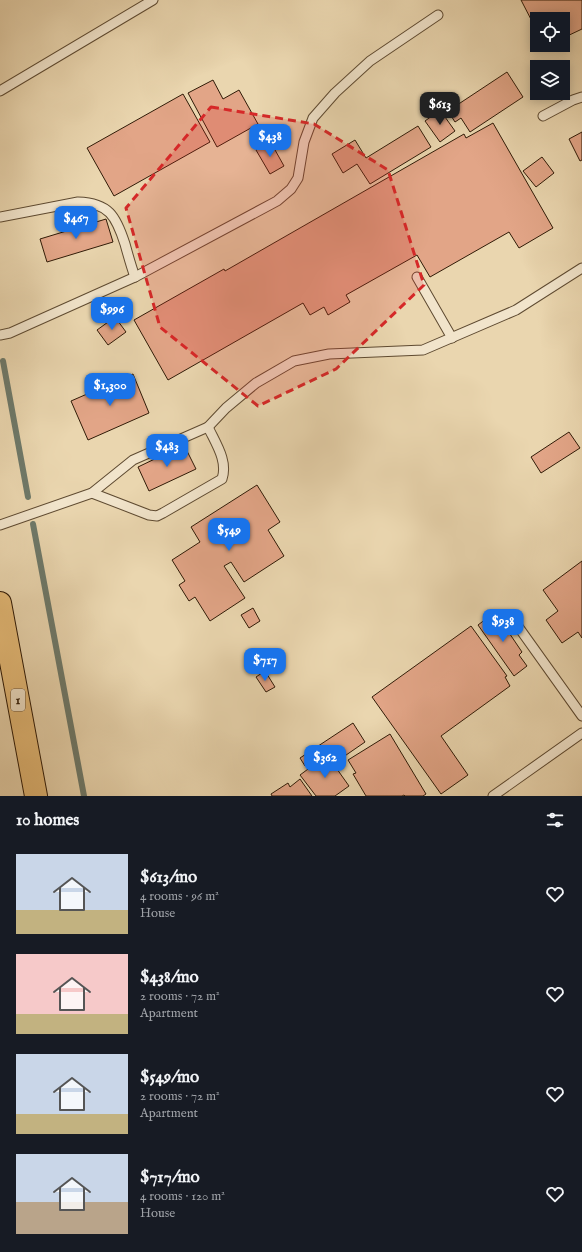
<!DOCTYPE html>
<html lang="en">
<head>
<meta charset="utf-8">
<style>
  body { margin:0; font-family:"IM FELL English",serif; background:#242831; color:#f1f3f6; height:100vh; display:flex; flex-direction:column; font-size:15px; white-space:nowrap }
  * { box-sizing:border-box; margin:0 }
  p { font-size:13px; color:#9ea1a6 }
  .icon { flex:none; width:22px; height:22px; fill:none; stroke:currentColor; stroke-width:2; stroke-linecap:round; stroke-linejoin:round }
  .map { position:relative; height:796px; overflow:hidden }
  .drawer { display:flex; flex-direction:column; background:#171b24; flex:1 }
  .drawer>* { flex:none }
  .tools { position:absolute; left:530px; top:12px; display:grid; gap:8px }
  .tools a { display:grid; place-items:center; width:40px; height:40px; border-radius:0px; background:#171b24; box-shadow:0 2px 10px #0003; font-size:20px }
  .price { position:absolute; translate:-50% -34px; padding:0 9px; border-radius:8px; background:#1a73e8; color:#fff; font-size:13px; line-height:26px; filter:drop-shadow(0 1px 2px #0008) }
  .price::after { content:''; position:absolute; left:50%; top:24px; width:12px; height:9px; margin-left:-6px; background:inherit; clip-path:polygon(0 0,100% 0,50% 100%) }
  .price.active { background:#222; color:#fff }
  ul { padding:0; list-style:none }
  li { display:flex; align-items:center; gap:12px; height:100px; padding:0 16px }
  li span { display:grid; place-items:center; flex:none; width:112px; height:80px; border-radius:0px; color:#555 }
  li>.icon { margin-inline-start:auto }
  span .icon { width:48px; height:48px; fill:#fffc; stroke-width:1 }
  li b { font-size:17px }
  h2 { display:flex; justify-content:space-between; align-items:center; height:48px; padding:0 16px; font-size:17px }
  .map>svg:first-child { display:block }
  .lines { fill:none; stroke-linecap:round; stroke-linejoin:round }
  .stream { stroke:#6e7a6b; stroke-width:6 }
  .building { fill:#e2a587; stroke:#301b07 }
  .lane-casing { stroke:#5e4a31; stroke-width:11 }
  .primary-casing { stroke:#301b07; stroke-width:24 }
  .lane { stroke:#f1e4cb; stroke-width:9 }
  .primary { stroke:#e5bb78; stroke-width:22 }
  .marked { fill:#d62828; fill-opacity:0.2; stroke:#d62828; stroke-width:3; stroke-dasharray:8 5; stroke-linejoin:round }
  .labels { text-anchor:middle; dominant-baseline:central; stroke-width:3; stroke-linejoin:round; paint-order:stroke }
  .shield { fill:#f1e4cb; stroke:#6a5742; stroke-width:1 }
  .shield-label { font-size:13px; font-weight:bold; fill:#301b07 }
</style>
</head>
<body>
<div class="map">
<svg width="582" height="796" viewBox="0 0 582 796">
  <rect width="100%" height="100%" fill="#ead6af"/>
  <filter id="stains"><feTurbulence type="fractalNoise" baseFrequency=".005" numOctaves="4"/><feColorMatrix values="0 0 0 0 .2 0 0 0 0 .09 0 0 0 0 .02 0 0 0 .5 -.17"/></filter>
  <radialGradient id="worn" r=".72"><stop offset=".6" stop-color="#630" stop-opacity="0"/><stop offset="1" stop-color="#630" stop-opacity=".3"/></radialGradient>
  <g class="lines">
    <g class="stream">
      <polyline points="3,361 28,497"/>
      <polyline points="33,524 84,796"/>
    </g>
  </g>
  <g class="building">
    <polygon points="521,0 582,0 582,29 563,38 563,19 537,19 537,31"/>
    <polygon points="507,72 523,97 470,132 461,118 455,122 448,111"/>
    <polygon points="213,80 223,99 239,90 258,124 217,147 188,93"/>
    <polygon points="183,94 210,142 114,196 87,148"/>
    <polygon points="440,110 455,131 440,142 425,121"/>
    <polygon points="493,123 553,228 519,248 509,232 430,277 417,255 346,295 350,302 328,315 324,307 310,315 303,303 168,380 134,320 224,269 225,271 464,134 466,138"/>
    <polygon points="418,126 431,147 370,184 357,164 343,173 332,154 355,140 366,158"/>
    <polygon points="582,132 582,160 580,161 569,139"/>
    <polygon points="270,141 284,166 270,174 256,150"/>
    <polygon points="542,157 554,173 536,187 523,171"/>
    <polygon points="106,219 113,242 47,262 40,239"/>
    <polygon points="115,317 126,332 108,345 97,330"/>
    <polygon points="133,374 149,413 88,440 71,401"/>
    <polygon points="569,432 580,448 541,473 531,457"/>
    <polygon points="184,445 196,469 149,491 138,467"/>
    <polygon points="257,485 280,522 268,530 284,556 244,582 231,562 224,566 245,598 210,621 195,597 189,601 179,585 185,581 172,560 200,542 191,527"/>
    <polygon points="582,561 582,638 578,632 562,643 546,620 558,611 543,590"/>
    <polygon points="253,608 260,621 249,628 241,615"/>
    <polygon points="495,612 522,652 519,655 527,666 514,676 478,625"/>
    <polygon points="471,626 507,676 505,677 510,686 441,736 468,775 441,794 372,697"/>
    <polygon points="265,671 275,687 266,692 256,677"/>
    <polygon points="353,723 365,742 336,762 329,751 305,766 300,758"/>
    <polygon points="390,734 426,794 423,796 405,796 404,795 402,796 366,796 353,774 356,773 348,760"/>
    <polygon points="327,755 349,786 335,796 316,796 300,775"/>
    <polygon points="300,779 312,796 272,796 271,794 288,783 290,787"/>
  </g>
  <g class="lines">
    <g class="lane-casing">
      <g id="lane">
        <polyline points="0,91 153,0"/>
        <polyline points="543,116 573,100 582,97"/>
        <path d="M0,217l78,-15c31,1 38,14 47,42 3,11 6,22 10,33"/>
        <polyline points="417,277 452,338"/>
        <polyline points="0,335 10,333 30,324 135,277 277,201 291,189 298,178 304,142 313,118 335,93 370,61 438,15"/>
        <path d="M92,493l57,22 8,1 6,-3 59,-34c6,-18 -6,-35 -14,-52"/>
        <polyline points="0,525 92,493 133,460 208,427 226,408 256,383 294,361 329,354 423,350 516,310 582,268"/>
        <polyline points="512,618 582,716"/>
        <polyline points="493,796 582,733"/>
      </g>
    </g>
    <g class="primary-casing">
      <polyline id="primary" points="0,603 36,796"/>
    </g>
    <use href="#lane" class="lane"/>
    <use href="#primary" class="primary"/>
  </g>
  <path class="marked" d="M211,107l103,17 74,46 36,115 -88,84 -78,37 -98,-79 -34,-119z"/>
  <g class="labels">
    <rect class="shield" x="11" y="689" width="14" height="22" rx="3"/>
    <g class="shield-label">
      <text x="18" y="700">1</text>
    </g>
  </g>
  <rect width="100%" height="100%" filter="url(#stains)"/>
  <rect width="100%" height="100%" fill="url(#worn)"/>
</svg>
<div class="tools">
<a><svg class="icon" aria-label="locate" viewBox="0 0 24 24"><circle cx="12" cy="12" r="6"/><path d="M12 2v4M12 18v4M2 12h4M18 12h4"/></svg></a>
<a><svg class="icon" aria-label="layers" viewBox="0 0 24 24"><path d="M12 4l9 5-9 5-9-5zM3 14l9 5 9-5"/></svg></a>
</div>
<b class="price active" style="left:440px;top:126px">$613</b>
<b class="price" style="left:270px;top:158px">$438</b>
<b class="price" style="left:76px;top:240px">$467</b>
<b class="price" style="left:112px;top:331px">$996</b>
<b class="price" style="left:110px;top:407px">$1,300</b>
<b class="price" style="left:167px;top:468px">$483</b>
<b class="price" style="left:229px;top:552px">$549</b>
<b class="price" style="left:503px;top:643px">$938</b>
<b class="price" style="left:265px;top:682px">$717</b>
<b class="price" style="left:325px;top:779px">$362</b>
</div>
<section class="drawer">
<h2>10 homes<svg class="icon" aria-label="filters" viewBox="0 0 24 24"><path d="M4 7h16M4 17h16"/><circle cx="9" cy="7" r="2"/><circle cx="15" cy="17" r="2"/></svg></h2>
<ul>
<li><span style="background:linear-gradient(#c9d6e8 70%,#c2b280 0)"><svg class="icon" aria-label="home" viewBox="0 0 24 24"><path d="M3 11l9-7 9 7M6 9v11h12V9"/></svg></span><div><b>$613/mo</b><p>4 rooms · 96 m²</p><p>House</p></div><svg class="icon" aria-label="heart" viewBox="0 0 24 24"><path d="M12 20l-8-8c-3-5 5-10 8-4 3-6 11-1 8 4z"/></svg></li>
<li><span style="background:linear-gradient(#f6c9c9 75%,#c2b280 0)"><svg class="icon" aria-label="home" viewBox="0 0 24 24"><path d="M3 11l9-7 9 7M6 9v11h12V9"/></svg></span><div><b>$438/mo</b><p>2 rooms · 72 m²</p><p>Apartment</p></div><svg class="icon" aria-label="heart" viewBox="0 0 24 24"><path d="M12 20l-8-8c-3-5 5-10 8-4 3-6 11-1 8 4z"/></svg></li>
<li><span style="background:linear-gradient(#c9d6e8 75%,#c2b280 0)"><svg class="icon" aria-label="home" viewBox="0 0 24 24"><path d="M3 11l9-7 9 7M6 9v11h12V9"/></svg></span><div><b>$549/mo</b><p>2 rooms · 72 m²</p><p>Apartment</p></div><svg class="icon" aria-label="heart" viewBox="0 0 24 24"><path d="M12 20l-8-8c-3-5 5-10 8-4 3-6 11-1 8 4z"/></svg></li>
<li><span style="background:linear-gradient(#c9d6e8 60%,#b9a48a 0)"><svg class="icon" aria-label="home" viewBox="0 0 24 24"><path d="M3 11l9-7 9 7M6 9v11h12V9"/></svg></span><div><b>$717/mo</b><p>4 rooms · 120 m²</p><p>House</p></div><svg class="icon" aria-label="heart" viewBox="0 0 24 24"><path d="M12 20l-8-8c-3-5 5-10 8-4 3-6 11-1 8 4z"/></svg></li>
</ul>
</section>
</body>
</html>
